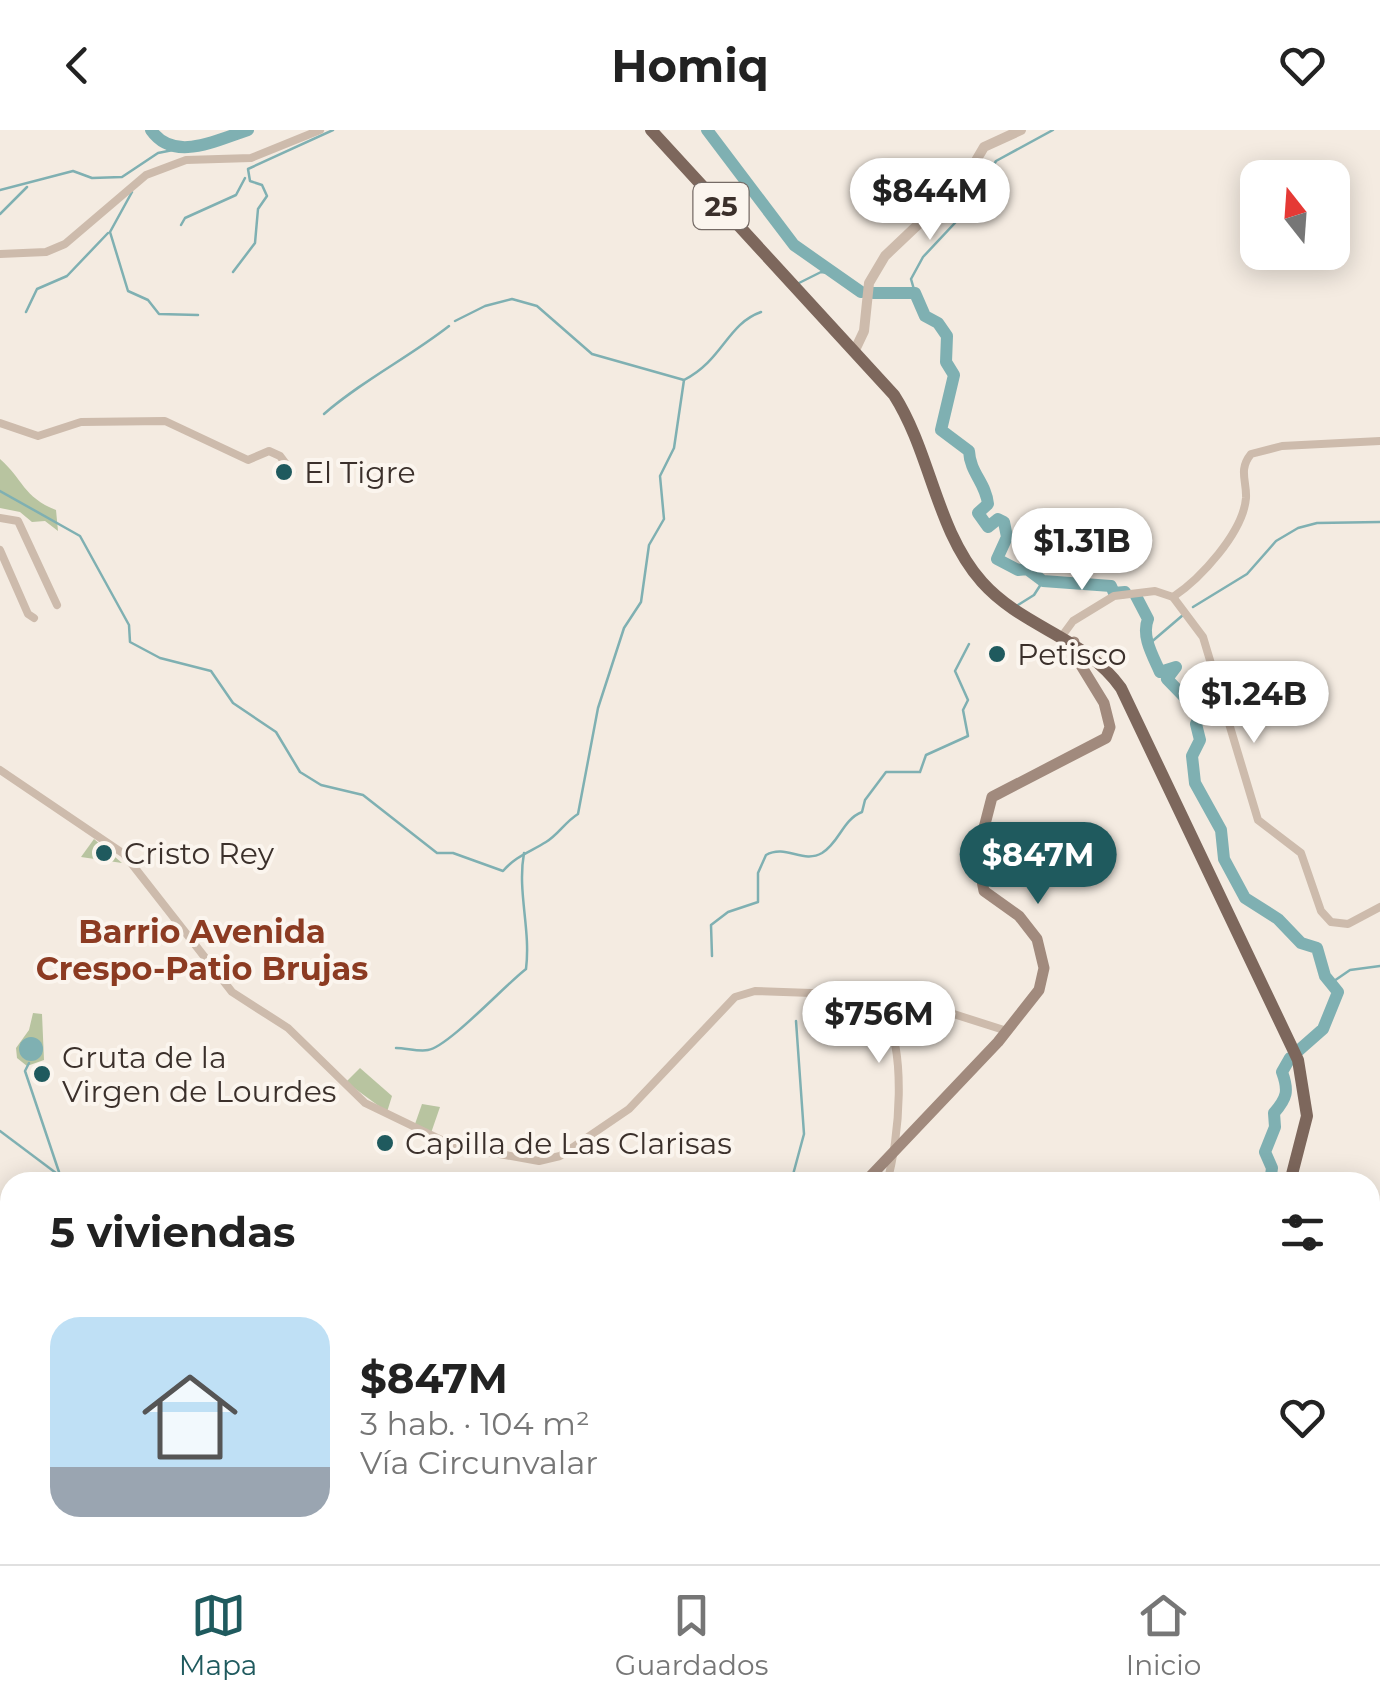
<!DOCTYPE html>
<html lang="es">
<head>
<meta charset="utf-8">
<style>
  body { margin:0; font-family:Montserrat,sans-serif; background:#f2f2f2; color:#222; height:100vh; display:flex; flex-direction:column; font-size:38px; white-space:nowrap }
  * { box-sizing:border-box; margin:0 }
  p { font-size:32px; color:#767676 }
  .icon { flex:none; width:55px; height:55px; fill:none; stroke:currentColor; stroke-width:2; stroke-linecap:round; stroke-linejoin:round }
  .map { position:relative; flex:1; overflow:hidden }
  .drawer { position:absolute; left:0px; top:1042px; width:1380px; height:392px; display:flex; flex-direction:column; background:#fff; border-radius:30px 30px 0 0; box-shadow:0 5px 25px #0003 }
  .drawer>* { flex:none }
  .needle { width:65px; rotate:343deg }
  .buttons { position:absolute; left:1240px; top:30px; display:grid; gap:20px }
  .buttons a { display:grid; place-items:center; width:110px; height:110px; border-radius:20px; background:#fff; box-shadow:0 5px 25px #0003; font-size:50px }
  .price { position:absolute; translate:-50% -85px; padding:0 22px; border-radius:35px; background:#fff; color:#222; font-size:32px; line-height:65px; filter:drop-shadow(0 2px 5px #0008) }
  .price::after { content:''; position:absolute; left:50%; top:60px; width:30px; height:22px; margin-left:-15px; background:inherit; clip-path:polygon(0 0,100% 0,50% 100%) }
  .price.current { background:#1f5a5e; color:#fff }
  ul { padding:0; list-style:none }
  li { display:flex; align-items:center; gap:30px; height:250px; padding:0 50px }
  li span { display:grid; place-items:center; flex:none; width:280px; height:200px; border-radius:30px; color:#555 }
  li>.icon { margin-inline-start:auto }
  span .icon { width:120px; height:120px; fill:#fffc; stroke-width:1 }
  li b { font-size:42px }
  h2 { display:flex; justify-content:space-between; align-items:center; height:120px; padding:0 50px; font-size:42px }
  header { display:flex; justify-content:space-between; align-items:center; height:130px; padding:0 50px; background:#fff; font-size:45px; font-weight:700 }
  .dock { display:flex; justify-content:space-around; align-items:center; height:140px; border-top:2px solid #e0e0e0; background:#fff; font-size:28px; color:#767676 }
  .dock a { display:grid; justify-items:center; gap:5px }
  .dock .current { color:#1f5a5e }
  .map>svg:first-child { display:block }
  .green { fill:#b8c4a0 }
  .water { fill:#7fb0b2 }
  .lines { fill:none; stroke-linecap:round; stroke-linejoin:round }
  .stream { stroke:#7fb0b2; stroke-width:2.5 }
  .river { stroke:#7fb0b2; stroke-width:12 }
  .minor { stroke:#cdbbac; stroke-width:8 }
  .tertiary { stroke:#cdbbac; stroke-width:10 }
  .secondary { stroke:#a18a7d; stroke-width:11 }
  .primary { stroke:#7d675c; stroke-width:12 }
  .poi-dot { fill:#1f5a5e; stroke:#fbf5ee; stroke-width:4 }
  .labels { text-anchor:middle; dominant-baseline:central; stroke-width:8; stroke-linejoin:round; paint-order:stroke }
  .shield { fill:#fbf5ee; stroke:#756b66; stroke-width:2.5 }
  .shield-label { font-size:28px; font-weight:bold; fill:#3b302b }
  .poi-label { font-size:30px; fill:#3b302b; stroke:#fbf5ee; text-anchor:start }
  .neighbourhood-label { font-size:32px; font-weight:bold; fill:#8c3b22; stroke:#fbf5ee }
</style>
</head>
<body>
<header><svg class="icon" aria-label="back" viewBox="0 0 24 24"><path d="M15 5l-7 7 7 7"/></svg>Homiq<svg class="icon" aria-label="heart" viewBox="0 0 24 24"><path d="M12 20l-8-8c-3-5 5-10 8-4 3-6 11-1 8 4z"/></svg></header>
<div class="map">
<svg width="1380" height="1434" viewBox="0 0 1380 1434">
  <rect width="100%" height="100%" fill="#f4ebe1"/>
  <g class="green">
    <path d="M0,329c23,20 23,38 56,51l2,21 -13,-10 -13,1 -12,-10 -20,-4z"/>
    <polygon points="94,709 122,733 81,727"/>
    <polygon points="33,883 42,884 44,930 27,936 17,928 16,918 29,900"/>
    <polygon points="360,938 392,966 387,982 346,952"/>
    <polygon points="422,974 440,977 431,1003 415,994"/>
    <polygon points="1380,1288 1380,1327 1370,1332 1370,1296"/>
  </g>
  <circle class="water" cx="31" cy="919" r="12"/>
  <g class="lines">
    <g class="stream">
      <polyline points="0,60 73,41 92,48 122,47 158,23 178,19"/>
      <polyline points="132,62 110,102 128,161 148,170 159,184 198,185"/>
      <polyline points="0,84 27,57"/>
      <polyline points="181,95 185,88 236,65 245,48"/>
      <polyline points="233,142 255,113 258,79 267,66 262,55 250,51 248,39 333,0"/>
      <polyline points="799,153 821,142 841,145"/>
      <polyline points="915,163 911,149 923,127 968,79 996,31 1053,0"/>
      <polyline points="26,182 37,159 67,146 108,103"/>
      <polyline points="455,191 485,176 512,169 537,176 592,224 684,250"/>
      <path d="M324,284c39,-34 84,-56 125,-88"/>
      <path d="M0,361l80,45 49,89 1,17 30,16 51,13 22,32 43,29 24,40 21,13 42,10 74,58h16l50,18c13,-15 27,-19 43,-29 12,-7 19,-20 32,-28l20,-106 26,-80 17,-26 8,-57 15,-26 -4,-43 14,-28 10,-68c39,-20 43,-56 77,-68"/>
      <polyline points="1018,475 1034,465 1043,451"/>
      <polyline points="1193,477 1247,444 1276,411 1298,398 1317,393 1380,392"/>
      <polyline points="1149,514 1183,485"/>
      <path d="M712,826l-1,-31 17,-13 30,-10v-29l8,-18c20,-11 37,9 56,-2 18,-11 20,-33 40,-41l3,-12 21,-28h34l6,-17 42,-19 -5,-26 5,-10 -13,-29 14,-27"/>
      <polyline points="1334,851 1350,840 1380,836"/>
      <path d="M396,918c10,0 23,4 32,2 20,-3 77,-65 98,-81 5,-40 -9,-77 -2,-116"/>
      <polyline points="29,933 25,941 60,1045"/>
      <polyline points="0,1001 68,1052"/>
      <polyline points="791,1052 804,1004 796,891"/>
      <polyline points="0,1311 10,1313"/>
      <polyline points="1370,1318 1380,1314"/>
      <polyline points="211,1425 224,1434"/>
      <polyline points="608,1425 610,1434"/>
    </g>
    <g class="river">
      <path d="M151,0c23,33 65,10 97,0"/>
      <polyline points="707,0 794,115 861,162"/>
      <path d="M873,163h42l10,23 13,7 9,13 -1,26 8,13 -13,55 28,21c1,22 17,32 19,53l-10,9 10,14 10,-8 6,3 3,15 -10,22 21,11 9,-1 16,12 68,5 3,7 11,-1"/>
      <path d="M1136,466l12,23c-7,17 5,37 12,53l16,-5 -9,12 34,35 -5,10 4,16 -8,16 3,27 26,47 3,29 21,39 33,21 23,24 16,5 8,28 13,16 -15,37 -25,22"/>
      <path d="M1270,1052l2,-14 -7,-16 10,-25 -1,-14c13,-15 15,-22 8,-41l8,-14"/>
      <polyline points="1284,1434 1286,1425"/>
    </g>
    <g class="minor">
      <polyline points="0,124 46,122 65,114 146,45 186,30 251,28 320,0"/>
      <polyline points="0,293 38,306 81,292 165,291 248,330 269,321 280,326 292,342"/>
      <polyline points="0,388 18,391 57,475"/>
      <polyline points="0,420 28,484 34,488"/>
      <path d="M1173,467c27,-18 70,-64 73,-99 1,-17 -8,-28 5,-44l31,-8 98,-5"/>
      <polyline points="1062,506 1073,491 1114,466 1155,461 1173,467 1203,507 1258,690 1301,723 1321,781 1331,792 1348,794 1380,777"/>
      <polyline points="0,640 124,724 232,862 288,898 365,973 454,1016 539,1031 560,1026 629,979 735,867 755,861 897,866 1007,901"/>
      <path d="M838,867l44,14c26,36 17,130 5,171"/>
    </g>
    <polyline class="tertiary" points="855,220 864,201 869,153 885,126 964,51 984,17 1021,0"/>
    <g class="secondary">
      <polyline points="865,1052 998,912 1039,860 1044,838 1037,809 1019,786 984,761 977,725 992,667 1106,608 1110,597 1104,573 1074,524 1074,512"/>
      <polyline points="580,1434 593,1425"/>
    </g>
    <g class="primary">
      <path d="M651,0l243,265c37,58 42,135 88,187 41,46 103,55 139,106l177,372 9,56 -17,66"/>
      <polyline points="1308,1434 1311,1425"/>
    </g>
  </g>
  <g class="poi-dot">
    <circle cx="284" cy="342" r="10"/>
    <circle cx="997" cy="524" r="10"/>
    <circle cx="104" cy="723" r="10"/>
    <circle cx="42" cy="944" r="10"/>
    <circle cx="385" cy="1013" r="10"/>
  </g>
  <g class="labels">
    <rect class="shield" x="693.5" y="53" width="55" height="46" rx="8"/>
    <g class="shield-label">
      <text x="721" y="76">25</text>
    </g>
    <g class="poi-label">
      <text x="304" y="342">El Tigre</text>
      <text x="1017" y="524">Petisco</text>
      <text x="124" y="723">Cristo Rey</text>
      <text x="62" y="927">Gruta de la<tspan x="62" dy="34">Virgen de Lourdes</tspan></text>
      <text x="405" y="1013">Capilla de Las Clarisas</text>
    </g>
    <g class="neighbourhood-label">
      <text x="202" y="801">Barrio Avenida<tspan x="202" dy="37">Crespo-Patio Brujas</tspan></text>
    </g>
  </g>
</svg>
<div class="buttons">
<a><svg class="needle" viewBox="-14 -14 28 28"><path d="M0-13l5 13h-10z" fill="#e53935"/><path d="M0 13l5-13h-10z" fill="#767676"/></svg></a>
</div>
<b class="price" style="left:930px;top:113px">$844M</b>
<b class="price" style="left:1082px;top:463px">$1.31B</b>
<b class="price" style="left:1254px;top:616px">$1.24B</b>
<b class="price current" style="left:1038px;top:777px">$847M</b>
<b class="price" style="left:879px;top:936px">$756M</b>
<section class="drawer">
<h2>5 viviendas<svg class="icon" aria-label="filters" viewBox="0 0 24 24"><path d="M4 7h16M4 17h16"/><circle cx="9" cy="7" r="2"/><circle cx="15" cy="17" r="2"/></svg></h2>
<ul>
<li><span style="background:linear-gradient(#bfe0f5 75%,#9aa5b1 0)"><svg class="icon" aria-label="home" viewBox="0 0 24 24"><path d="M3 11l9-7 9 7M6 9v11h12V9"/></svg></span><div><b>$847M</b><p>3 hab. · 104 m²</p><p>Vía Circunvalar</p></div><svg class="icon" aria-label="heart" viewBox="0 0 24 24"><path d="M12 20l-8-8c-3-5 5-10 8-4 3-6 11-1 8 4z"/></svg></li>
</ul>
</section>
</div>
<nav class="dock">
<a class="current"><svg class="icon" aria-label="map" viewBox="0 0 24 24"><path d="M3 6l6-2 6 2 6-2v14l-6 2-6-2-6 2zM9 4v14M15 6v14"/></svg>Mapa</a>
<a><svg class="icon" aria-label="saved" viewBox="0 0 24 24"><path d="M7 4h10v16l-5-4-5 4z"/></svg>Guardados</a>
<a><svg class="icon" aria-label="home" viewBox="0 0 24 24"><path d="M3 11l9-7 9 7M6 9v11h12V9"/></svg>Inicio</a>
</nav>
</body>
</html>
